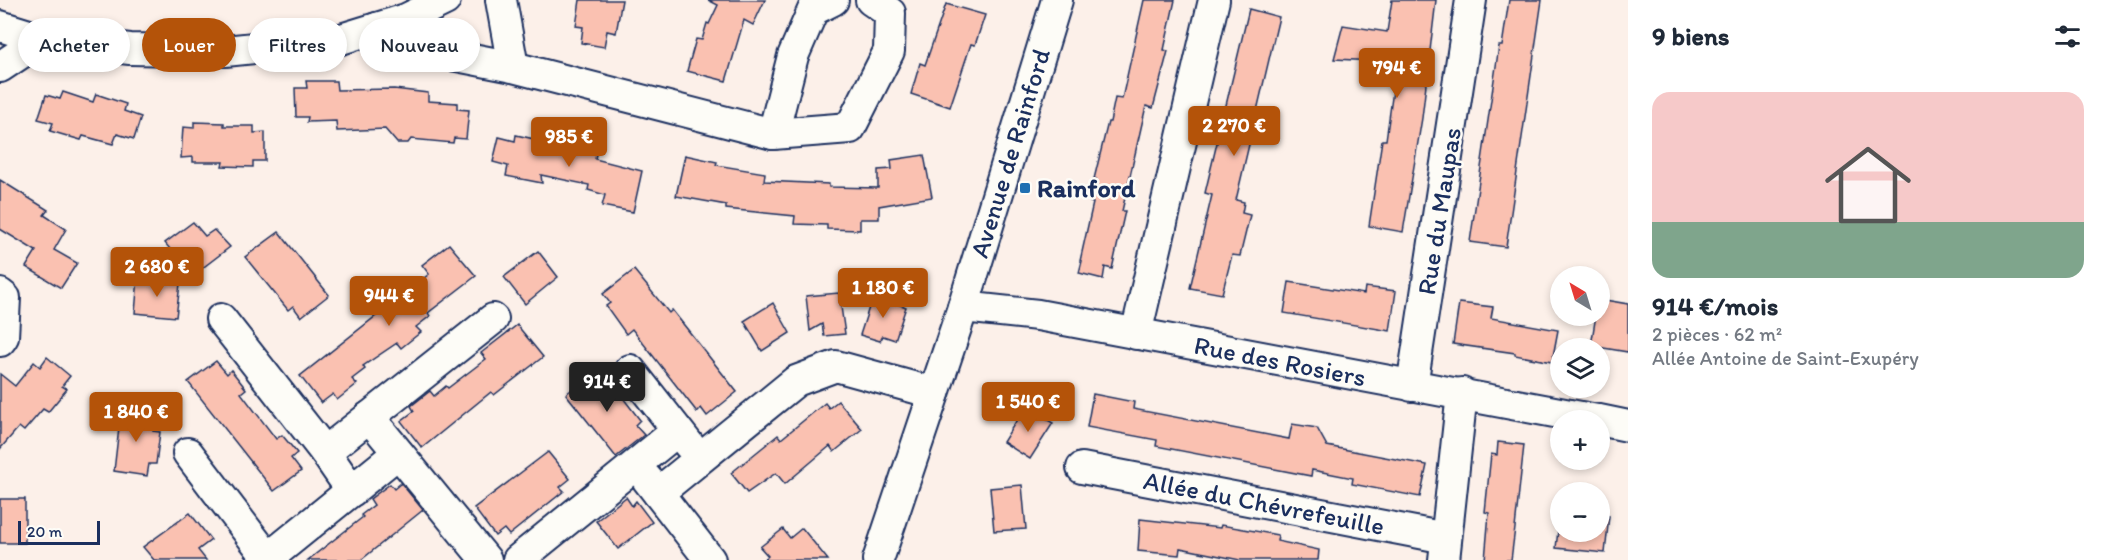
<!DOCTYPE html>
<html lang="fr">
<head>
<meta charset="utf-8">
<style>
  body { margin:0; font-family:Itim,sans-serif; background:#f2f2f3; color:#1f2937; height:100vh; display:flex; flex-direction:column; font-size:22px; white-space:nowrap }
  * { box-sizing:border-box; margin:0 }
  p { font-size:20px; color:#747a83 }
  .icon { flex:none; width:33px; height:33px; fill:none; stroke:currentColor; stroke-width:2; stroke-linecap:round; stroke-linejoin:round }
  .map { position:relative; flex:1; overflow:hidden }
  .side { display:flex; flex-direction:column; background:#fff; width:480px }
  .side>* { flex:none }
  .guide { position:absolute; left:18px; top:18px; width:570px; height:54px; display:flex; gap:12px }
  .needle { width:39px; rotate:322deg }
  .fabs { position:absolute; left:1550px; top:266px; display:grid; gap:12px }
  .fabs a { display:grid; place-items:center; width:60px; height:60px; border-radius:50%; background:#fff; box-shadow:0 3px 9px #0003; font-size:30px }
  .scale { position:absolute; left:18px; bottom:15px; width:82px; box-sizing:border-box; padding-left:6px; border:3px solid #1b2f5e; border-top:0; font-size:16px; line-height:21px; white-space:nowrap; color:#1b2f5e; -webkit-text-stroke:4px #fdfcf7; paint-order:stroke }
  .price { position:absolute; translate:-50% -51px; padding:0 14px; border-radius:6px; background:#b45309; color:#fff; font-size:20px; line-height:39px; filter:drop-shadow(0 2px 3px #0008) }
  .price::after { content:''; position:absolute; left:50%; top:36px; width:18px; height:14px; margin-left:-9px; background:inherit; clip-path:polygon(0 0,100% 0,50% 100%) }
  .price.selected { background:#222; color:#fff }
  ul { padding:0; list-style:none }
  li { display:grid; align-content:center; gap:12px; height:318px; padding:0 24px }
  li+li { border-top:2px solid #e0e1e3 }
  li span { display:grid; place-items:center; height:186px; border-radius:18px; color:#555 }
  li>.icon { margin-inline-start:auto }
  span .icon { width:108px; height:108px; fill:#fffc; stroke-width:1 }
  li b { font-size:26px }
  h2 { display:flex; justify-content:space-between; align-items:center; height:72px; padding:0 24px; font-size:26px }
  .chip { padding:0 21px; border-radius:27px; background:#fff; box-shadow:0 3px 9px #0003; font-size:21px; line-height:54px }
  .chip.selected { background:#b45309; color:#fff }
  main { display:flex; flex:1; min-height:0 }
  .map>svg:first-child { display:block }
  .building { fill:#fac1b1; stroke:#1b2f5e; stroke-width:1.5 }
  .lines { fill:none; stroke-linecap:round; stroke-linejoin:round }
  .minor-casing { stroke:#1b2f5e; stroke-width:34 }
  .minor { stroke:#fdfcf7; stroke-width:30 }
  .poi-dot { fill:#1f6fb2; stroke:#fdfcf7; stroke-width:2 }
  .labels { text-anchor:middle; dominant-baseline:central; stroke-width:5; stroke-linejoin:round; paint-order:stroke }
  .street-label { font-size:26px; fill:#1b2f5e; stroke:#fdfcf7 }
  .poi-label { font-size:26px; font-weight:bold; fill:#1b2f5e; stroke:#fdfcf7; text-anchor:start }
</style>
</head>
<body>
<main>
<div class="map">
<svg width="1628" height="560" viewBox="0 0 1628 560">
  <rect width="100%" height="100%" fill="#fcf0e9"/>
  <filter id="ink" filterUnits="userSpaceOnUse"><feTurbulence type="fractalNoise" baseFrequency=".0167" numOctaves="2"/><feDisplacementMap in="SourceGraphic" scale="12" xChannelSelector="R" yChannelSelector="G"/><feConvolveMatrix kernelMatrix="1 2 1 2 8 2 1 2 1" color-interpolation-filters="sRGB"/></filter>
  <g filter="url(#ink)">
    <g class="building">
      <polygon points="580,0 622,0 616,33 607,31 604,47 581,43 583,27 576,26"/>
      <polygon points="708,0 765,0 753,25 744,20 726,81 687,71 696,39 702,40 707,23 709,24 718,5"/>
      <polygon points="1144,0 1175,0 1164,50 1168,51 1153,108 1146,106 1122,211 1125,211 1112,269 1105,267 1103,279 1079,273 1082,261 1080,261 1093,203 1090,202 1096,179 1094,179 1108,122 1110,122 1115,98 1122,99"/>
      <polygon points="1392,0 1436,0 1422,118 1403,232 1369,226 1382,140 1386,140 1397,62 1334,59 1343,25 1387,32"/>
      <polygon points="1509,0 1542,0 1506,247 1470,242 1499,46 1502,46"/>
      <polygon points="946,4 985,15 975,45 971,44 950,107 911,94 920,63 925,65"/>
      <polygon points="1249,9 1279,17 1236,200 1244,202 1242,213 1250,215 1240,256 1232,255 1222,294 1190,288 1212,195 1205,193"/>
      <polygon points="306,81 336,81 337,90 394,89 428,93 428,101 457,103 457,109 469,110 466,139 454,138 453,143 411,139 408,143 397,143 385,129 337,131 336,121 307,122 308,117 296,117 295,88 307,88"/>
      <polygon points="63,92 93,102 96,94 126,104 124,111 141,117 134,139 117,134 113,144 83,136 81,140 50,131 53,123 38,119 46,95 60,99"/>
      <polygon points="194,122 224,123 224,126 254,126 254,133 265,132 265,161 253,161 253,167 222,166 223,162 193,162 193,157 181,158 183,127 194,128"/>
      <polygon points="550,134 581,141 580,148 597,150 595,159 642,171 633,212 602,206 605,195 588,190 589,185 541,175 542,183 506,176 508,166 493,162 499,137 515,141 516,135 548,142"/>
      <polygon points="685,155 717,162 716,165 765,173 764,181 829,184 829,187 878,188 878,170 892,169 891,160 924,155 932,197 879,206 879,219 860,219 860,230 827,229 827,225 794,224 795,216 726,209 726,205 676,196"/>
      <polygon points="0,180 48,210 44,215 66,229 54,250 77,263 61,288 26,267 36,251 0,229"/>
      <polygon points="193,222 205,236 214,230 230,247 192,276 165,243"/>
      <polygon points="279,232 329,295 301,317 293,306 288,310 245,257"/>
      <polygon points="449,244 476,276 428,313 430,316 416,327 421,332 401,348 397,343 363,366 365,369 352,379 357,384 337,400 333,394 321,403 300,376 429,274 422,265"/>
      <polygon points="538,251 558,277 525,304 504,277"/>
      <polygon points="634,270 669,313 672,310 737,392 707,416 701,408 697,412 632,329 626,334 606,306 610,303 603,294"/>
      <polygon points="138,278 180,284 176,317 135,313"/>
      <polygon points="1289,282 1364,294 1365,287 1396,291 1390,331 1284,313"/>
      <polygon points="839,293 845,334 824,336 822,324 810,331 806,296"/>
      <polygon points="873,295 906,307 895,340 883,336 880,341 860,335"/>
      <polygon points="1599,299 1628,304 1628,352 1591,346 1596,315 1599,315"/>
      <polygon points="773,303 790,333 762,351 744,321"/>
      <polygon points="1459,303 1493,307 1491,318 1558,330 1552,362 1515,355 1515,353 1453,344"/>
      <polygon points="517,325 543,357 494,395 491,392 422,448 401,421 414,411 411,406 430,391 434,396 446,386 448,388 486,359 481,353"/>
      <polygon points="47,357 70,376 62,386 67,389 48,412 43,409 24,431 19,427 0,449 0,374 15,386 34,362 40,367"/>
      <polygon points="216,361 227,374 231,370 246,389 241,393 276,439 282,435 297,453 291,458 301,471 274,491 188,382"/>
      <polygon points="594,372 601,382 607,377 640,420 635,425 644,435 616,457 566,394"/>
      <polygon points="1093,394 1134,402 1133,409 1289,439 1292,424 1317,428 1327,446 1427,465 1420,497 1352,484 1353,478 1312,470 1311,476 1156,446 1157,440 1087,427"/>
      <polygon points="838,401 862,429 834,452 830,446 785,484 776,473 747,493 731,473 778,435 781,439 825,403 829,408"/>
      <polygon points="1025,407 1053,423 1030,459 1003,442"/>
      <polygon points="121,410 155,414 153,431 160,432 156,464 149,464 147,476 114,471"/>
      <polygon points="1498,442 1524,445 1515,528 1511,560 1485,560 1489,513 1485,512 1491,454 1497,455"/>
      <polygon points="548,452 570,479 560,487 564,491 509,535 504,529 495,536 474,508"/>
      <polygon points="401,483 423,510 361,560 308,560 363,517 361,515 374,505 370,499 390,484 394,489"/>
      <polygon points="1022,485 1026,529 994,531 990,488"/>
      <polygon points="626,497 632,506 636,501 652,522 618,549 596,521"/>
      <rect x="0" y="499" width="25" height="44"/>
      <polygon points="190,513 211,540 198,550 206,560 154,560 143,547"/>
      <polygon points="1560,513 1560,531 1599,531 1599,515 1609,516 1605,553 1556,548"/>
      <polygon points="1140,519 1220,528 1221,525 1278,535 1277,541 1319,550 1318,560 1240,560 1180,548 1179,555 1138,551"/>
      <polygon points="802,528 828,560 764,560 768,556 760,547 783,529 790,538"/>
    </g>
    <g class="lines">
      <g class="minor-casing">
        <g id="minor">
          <polyline points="501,0 513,67"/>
          <polyline points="0,26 42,39 130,49 225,51 341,39 406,19 445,0"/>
          <polyline points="377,28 452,55 513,67 773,134 850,128 889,51 890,13 871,0"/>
          <polyline points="0,67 42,39"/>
          <polyline points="773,134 793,56 813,10 833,0"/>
          <polyline points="0,294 5,298 3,337 0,341"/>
          <polyline points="963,307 1038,315 1597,420"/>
          <polyline points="221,319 325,452 352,491"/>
          <polyline points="1136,334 1214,0"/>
          <polyline points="630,370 689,445"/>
          <polyline points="1412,386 1471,0"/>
          <polyline points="369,417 486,560"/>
          <polyline points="1599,420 1628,426"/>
          <polyline points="325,452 493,319"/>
          <polyline points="188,453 268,558"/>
          <polyline points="1082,468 1446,538"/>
          <polyline points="647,479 710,560"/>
          <polyline points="658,493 796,381 836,366 934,393"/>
          <polyline points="266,560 398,453"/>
          <polyline points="518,560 677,431"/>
          <polyline points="878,560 963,307 1057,0"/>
          <polyline points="1444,560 1462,393"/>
        </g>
      </g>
      <use href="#minor" class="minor"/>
    </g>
  </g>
  <rect class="poi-dot" x="1019" y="182" width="12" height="12" rx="3"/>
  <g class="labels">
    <g class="street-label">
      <text transform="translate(1010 153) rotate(-73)">Avenue de Rainford</text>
      <text transform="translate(1439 211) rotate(-81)">Rue du Maupas</text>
      <text transform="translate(1280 361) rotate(11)">Rue des Rosiers</text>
      <text transform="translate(1264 503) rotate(11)">Allée du Chévrefeuille</text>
    </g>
    <g class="poi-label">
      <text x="1037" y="188">Rainford</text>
    </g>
  </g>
</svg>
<div class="fabs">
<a><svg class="needle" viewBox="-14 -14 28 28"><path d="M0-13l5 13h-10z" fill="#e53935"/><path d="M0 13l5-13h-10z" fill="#747a83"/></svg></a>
<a><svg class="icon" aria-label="layers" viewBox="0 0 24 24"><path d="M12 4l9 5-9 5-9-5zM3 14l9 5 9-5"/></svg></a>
<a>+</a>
<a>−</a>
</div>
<div class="scale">20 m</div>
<b class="price" style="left:1397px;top:99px">794 €</b>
<b class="price" style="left:1234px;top:157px">2 270 €</b>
<b class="price" style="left:569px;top:168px">985 €</b>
<b class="price" style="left:157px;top:298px">2 680 €</b>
<b class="price" style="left:883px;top:319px">1 180 €</b>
<b class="price" style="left:389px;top:327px">944 €</b>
<b class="price selected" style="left:607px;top:413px">914 €</b>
<b class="price" style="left:1028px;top:433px">1 540 €</b>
<b class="price" style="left:136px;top:443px">1 840 €</b>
<div class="guide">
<a class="chip">Acheter</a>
<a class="chip selected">Louer</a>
<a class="chip">Filtres</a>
<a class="chip">Nouveau</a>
</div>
</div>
<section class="side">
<h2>9 biens<svg class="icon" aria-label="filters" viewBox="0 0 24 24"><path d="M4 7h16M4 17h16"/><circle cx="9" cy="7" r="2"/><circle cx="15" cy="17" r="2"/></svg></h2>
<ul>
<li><span style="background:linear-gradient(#f6c9c9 70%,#7fa58c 0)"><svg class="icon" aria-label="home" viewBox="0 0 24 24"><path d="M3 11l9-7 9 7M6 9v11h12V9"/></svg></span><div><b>914 €/mois</b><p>2 pièces · 62 m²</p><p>Allée Antoine de Saint-Exupéry</p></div></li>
</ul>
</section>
</main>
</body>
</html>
